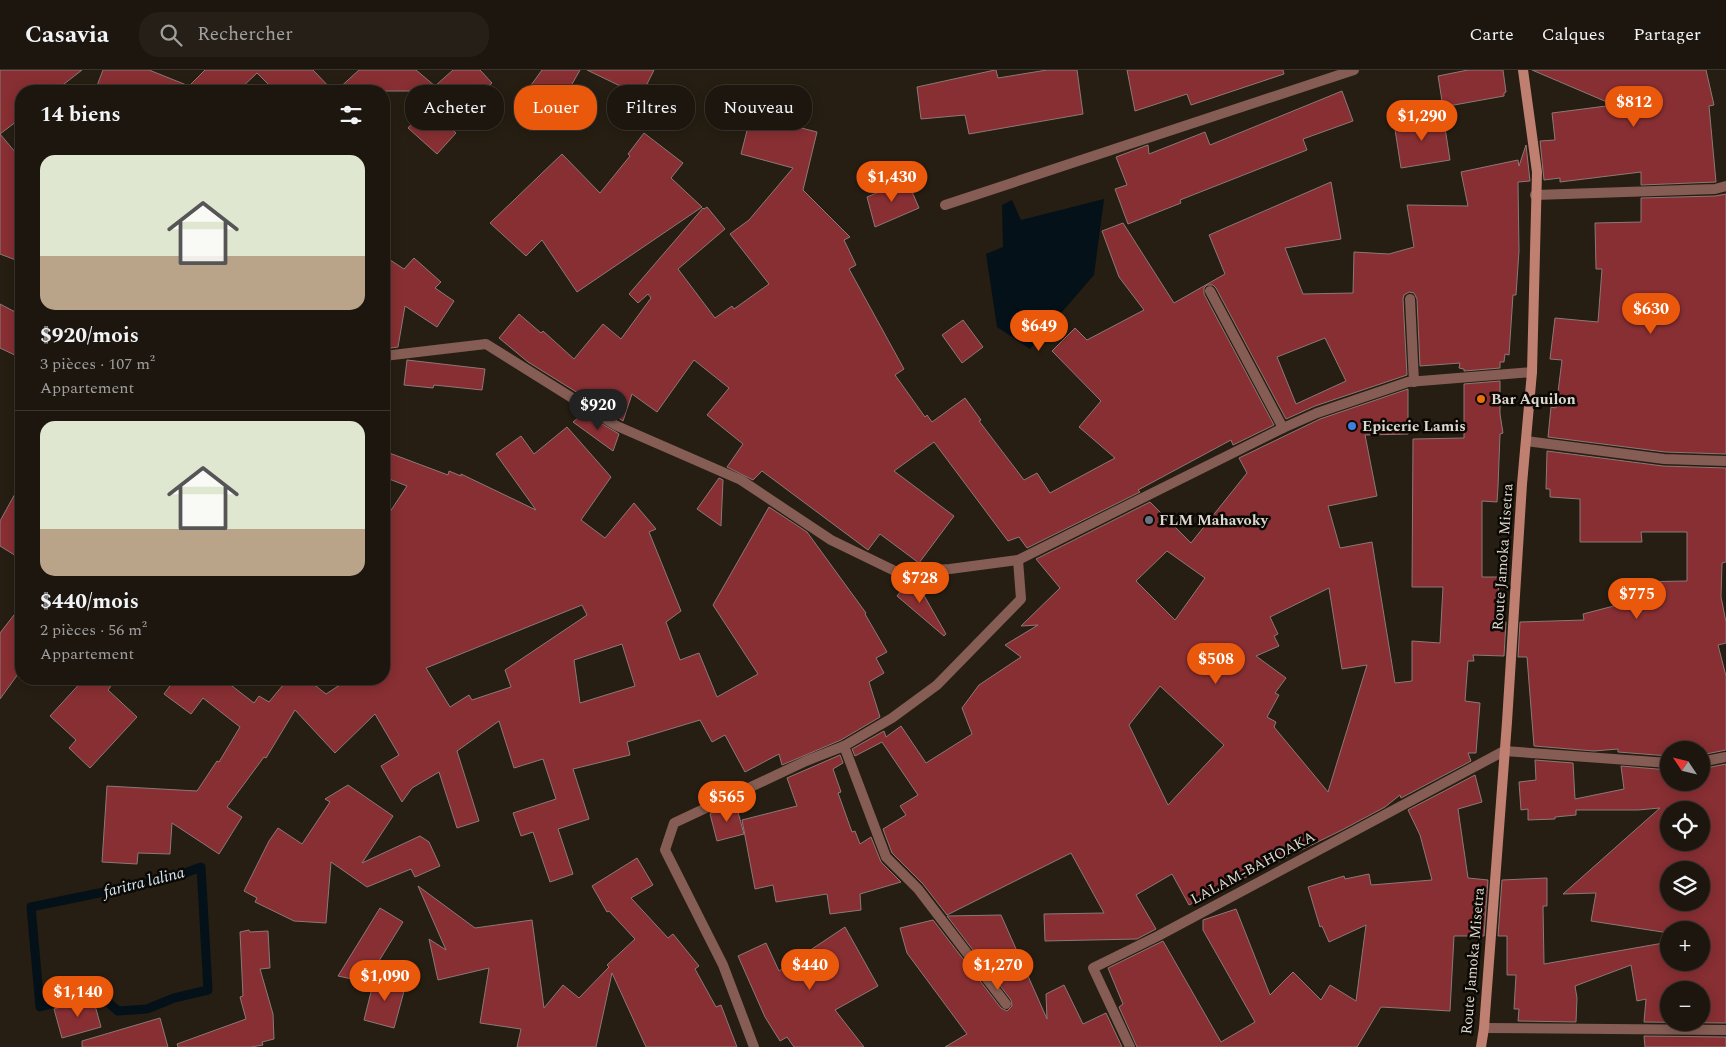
<!DOCTYPE html>
<html lang="fr">
<head>
<meta charset="utf-8">
<style>
  body { margin:0; font-family:Spectral,serif; background:#251f17; color:#f1f3f6; height:100vh; display:flex; flex-direction:column; font-size:19px; white-space:nowrap }
  * { box-sizing:border-box; margin:0 }
  p { font-size:16px; color:#a09f9e }
  .icon { flex:none; width:28px; height:28px; fill:none; stroke:currentColor; stroke-width:2; stroke-linecap:round; stroke-linejoin:round }
  .map { position:relative; flex:1; overflow:hidden }
  .side { position:absolute; left:15px; top:15px; width:375px; height:600px; display:flex; flex-direction:column; background:#1c160e; border-radius:20px; box-shadow:0 2px 12px #0003,0 0 0 1px #3a352e }
  .side>* { flex:none }
  .hud { position:absolute; left:405px; top:15px; width:475px; height:45px; display:flex; gap:10px }
  .needle { width:32px; rotate:305deg }
  .fabs { position:absolute; left:1660px; top:671px; display:grid; gap:10px }
  .fabs a { display:grid; place-items:center; width:50px; height:50px; border-radius:50%; background:#1c160e; box-shadow:0 2px 12px #0003,0 0 0 1px #3a352e; font-size:25px }
  .price { position:absolute; translate:-50% -42px; padding:0 11px; border-radius:18px; background:#ea580c; color:#fff; font-size:16px; line-height:32px; filter:drop-shadow(0 1px 2px #0008) }
  .price::after { content:''; position:absolute; left:50%; top:30px; width:15px; height:11px; margin-left:-8px; background:inherit; clip-path:polygon(0 0,100% 0,50% 100%) }
  .price.on { background:#222; color:#fff }
  ul { padding:0; list-style:none }
  li { display:grid; align-content:center; gap:10px; height:265px; padding:0 25px }
  li+li { border-top:1px solid #3a352e }
  li span { display:grid; place-items:center; height:155px; border-radius:15px; color:#555 }
  li>.icon { margin-inline-start:auto }
  span .icon { width:90px; height:90px; fill:#fffc; stroke-width:1 }
  li b { font-size:21px }
  h2 { display:flex; justify-content:space-between; align-items:center; height:60px; padding:0 25px; font-size:21px }
  .pill { padding:0 18px; border-radius:20px; background:#1c160e; box-shadow:0 2px 12px #0003,0 0 0 1px #3a352e; font-size:18px; line-height:45px }
  .pill.on { background:#ea580c; color:#fff }
  header { display:flex; align-items:center; gap:30px; box-sizing:border-box; height:70px; padding:0 25px; background:#1c160e; border-bottom:1px solid #3a352e }
  header strong { font-size:24px }
  nav { display:flex; gap:28px; margin-inline-start:auto; font-size:18px }
  .search { width:350px; height:45px; background:#251f17; display:flex; align-items:center; gap:12px; box-sizing:border-box; padding:0 18px; border-radius:20px; color:#a09f9e; font-size:19px }
  .map>svg:first-child { display:block }
  .water { fill:#051119 }
  .lines { fill:none; stroke-linecap:round; stroke-linejoin:round }
  .stream { stroke:#051119; stroke-width:9 }
  .building { fill:#882f33; stroke:#8c7877; fill-rule:evenodd }
  .street { stroke:#855d54; stroke-width:10 }
  .secondary { stroke:#bf8071; stroke-width:10 }
  .food-dot { fill:#e8710a; stroke:#0c0905; stroke-width:2 }
  .shop-dot { fill:#3f7fe0; stroke:#0c0905; stroke-width:2 }
  .worship-dot { fill:#6b7280; stroke:#0c0905; stroke-width:2 }
  .labels { text-anchor:middle; dominant-baseline:central; stroke-width:5; stroke-linejoin:round; paint-order:stroke }
  .poi-label { font-size:15px; font-weight:bold; fill:#dcd7cf; stroke:#0c0905; text-anchor:start }
  .street-label { font-size:15px; fill:#dcd7cf; stroke:#0c0905 }
  .water-label { font-size:16px; font-style:italic; fill:#d1e7f5; stroke:#0c0905 }
</style>
</head>
<body>
<header>
<strong>Casavia</strong>
<div class="search"><svg class="icon" aria-label="search" viewBox="0 0 24 24"><circle cx="10" cy="10" r="6"/><path d="M15 15l6 6"/></svg>Rechercher</div>
<nav><a>Carte</a><a>Calques</a><a>Partager</a></nav>
</header>
<div class="map">
<svg width="1726" height="977" viewBox="0 0 1726 977">
  <rect width="100%" height="100%" fill="#261e12"/>
  <polygon class="water" points="1104,129 1094,205 1030,279 997,257 986,184 1003,177 1002,135 1012,130 1021,150"/>
  <g class="lines">
    <polygon class="stream" points="201,797 208,920 174,928 147,939 118,941 96,922 40,937 31,837 172,808"/>
  </g>
  <g class="building">
    <polygon points="0,0 82,0 55,21 21,21 21,48 0,64 21,89 21,192 0,184"/>
    <polygon points="103,0 149,0 189,16 205,0 313,0 333,21 275,21 257,3 238,21 95,21"/>
    <polygon points="359,0 416,0 435,16 453,0 480,0 492,13 446,54 456,63 437,84 408,58 441,21 336,21"/>
    <polygon points="542,0 580,0 551,51 521,29"/>
    <polygon points="587,0 654,0 641,26"/>
    <polygon points="995,0 996,0 998,8 1047,0 1077,0 1083,44 969,64 965,45 921,49 917,17"/>
    <polygon points="1127,0 1283,0 1284,4 1191,35 1187,24 1135,41"/>
    <polygon points="1468,0 1503,0 1506,22 1504,23 1504,26 1443,37 1438,6"/>
    <polygon points="1532,0 1706,0 1714,35 1709,36 1716,112 1641,115 1641,102 1560,112 1560,108 1544,110 1540,71 1555,70 1552,43 1614,35"/>
    <polygon points="1342,21 1353,51 1303,69 1307,80 1180,130 1181,133 1128,154 1115,119 1127,115 1116,87 1148,75 1149,84 1205,62 1210,75"/>
    <path d="M751,45l66,17 -14,58 47,47 -6,3 12,25 -7,4 55,100 -9,6 30,42 2,-2 5,7 33,-24 16,22 -2,1 45,59 13,-7 13,20 65,-35 -36,-31 22,-26 -49,-50 23,-23 12,12 57,-30 -25,-33 -17,-46 21,-8 51,80 51,-29 -16,-39 122,-53 10,57 -56,9 18,46 50,-1 1,-41 35,2 25,-7 -7,-42 61,1 -7,-34 57,-12 1,6 7,-21 4,36 -12,1 1,69 -3,44h-3l-4,60 -4,-1 -1,8h-4v6l-36,3v-2l-5,-1 1,-5 -40,3 -3,-67 -3,-6 -5,-1 -5,3 -1,4 4,76 -92,31 -29,13 -70,-131 -3,-3h-6l-3,3v6l70,131 -41,20 -2,-5 -93,50 2,2 -113,56 -8,-11 -11,4 -74,-99 -40,29 60,45 -35,47 -39,-29 -12,16 -106,-79 -9,9 -26,-13 16,-23 -36,-29 22,-27 -35,-28 -37,52 -25,-18 -9,27 -95,-59 -29,-24 20,-24 22,19 2,-2 31,28 29,-35 18,15 30,-41 -3,-4 -10,9 -9,-9 74,-86 1,1 3,-2 18,22 -47,40 37,49 17,-12 2,3 35,-25 -39,-50 19,-14 44,-52 -52,-14zM1325,268l21,43 -50,23 -19,-47z"/>
    <polygon points="1443,45 1450,90 1401,98 1394,53"/>
    <polygon points="644,63 683,93 671,108 702,137 577,222 542,170 526,186 490,153 562,84 600,123 630,86 628,84"/>
    <polygon points="907,110 919,138 875,157 867,127"/>
    <polygon points="1726,124 1726,384 1665,382 1548,367 1551,337 1556,338 1562,290 1550,289 1555,248 1598,252 1602,199 1596,199 1595,153 1641,152 1641,128 1715,126"/>
    <polygon points="384,186 404,199 414,188 441,212 435,218 454,231 437,257 405,236 398,277 384,279"/>
    <polygon points="0,234 21,245 21,288 0,278"/>
    <polygon points="963,250 983,277 962,293 942,265"/>
    <polygon points="407,290 485,299 482,320 434,315 433,318 404,315"/>
    <path d="M1500,311v33l3,19 -3,1 -2,53 -1,15 -15,-1v76h17l-2,45h9l-2,34 -31,-1 1,6h-6l-3,40 15,2 -4,50h-8l3,8 -70,37 -1,-3 -15,12 -43,23 -153,75 -17,-31 -36,21 20,34 -19,10 -92,2 -1,-27 60,-1 -33,-60 -124,62 -24,-31 -31,-31 -9,-24 23,-14 -6,-9 18,-11 -36,-53 -27,14 -3,-7 32,-18 2,6 15,-11 25,37 46,-29 -10,-26 17,-23 42,-28 -16,-12 33,-20 -17,1 39,-38 -24,-29 114,-57 41,41 56,-70 -8,-15 81,-39 88,-30v45l-43,1 12,61 -49,10 12,42 32,-6 23,141 17,-2v-40l28,2 3,-56h-31l1,-148 51,-1v-54zM1167,481l38,27 -30,42 -39,-39zM1329,518l13,81 25,-4 -39,127 -54,-65 2,-5 -9,-5 12,-22 -4,-2 11,-15 -30,-22 23,-10 -5,-10 4,-2 -8,-17zM1160,616l64,59 -56,60 -39,-80z"/>
    <polygon points="584,343 619,364 613,381 573,352"/>
    <path d="M567,357l44,50 -30,43 24,18 29,-35 22,26 -7,3 32,79 -15,11 14,38 19,-7 18,44 41,-23 -45,-69 56,-98 38,25 59,81 -1,1 22,38 -11,6 8,15 -15,9 11,35 -39,23 -59,25 -3,-11 -34,18 -20,-37 -13,7 -12,-22 -73,22 3,13 -57,14 16,50 -31,10 15,45 -23,8 -17,-50 -12,4 -8,-23 43,-14 -13,-40 -29,9 -15,-47 -42,30 22,70 -22,7 -18,-56 -27,16 -10,14 -21,-36 18,-11 -24,-41 -40,39 -40,-43 -29,48 -2,-1 -37,50 15,10 -23,37 -47,-31 -2,31 -32,-1 -1,11 -35,-2 5,-76 90,5 20,-30 2,1 21,-35 -37,-29 -12,16 -27,-20 11,-15h48l31,24 5,-7 10,6 19,-23h19l19,15 23,-15h35v-158l23,-35 -23,-9v-26l64,24 1,-4 12,5v-2l75,36 -40,-56 25,-18 13,18zM582,535l5,10 -82,55 6,17 -39,13 -3,-5 -19,12 -24,-39zM622,574l13,42 -55,17 -6,-43z"/>
    <polygon points="1547,381 1663,396 1726,398 1726,492 1722,493 1721,527 1726,552 1726,573 1718,575 1726,606 1726,680 1701,685 1701,680 1669,680 1669,686 1618,682 1618,679 1594,681 1534,676 1527,587 1518,587 1520,552 1584,550 1583,544 1629,532 1629,512 1687,511 1687,462 1641,462 1642,472 1580,472 1580,429 1550,427 1550,419 1546,419"/>
    <polygon points="719,408 723,410 721,456 697,439"/>
    <polygon points="21,413 21,489 0,476 0,451"/>
    <polygon points="911,508 914,508 946,564 944,566 897,526"/>
    <polygon points="21,536 21,600 0,629 0,563"/>
    <polygon points="84,609 116,609 108,620 137,647 90,698 69,678 76,670 50,646"/>
    <polygon points="840,685 843,693 833,699 841,722 838,723 852,762 855,761 860,774 871,767 881,792 901,812 860,824 861,840 830,844 827,824 776,832 773,815 755,819 742,750 797,736 787,708"/>
    <path d="M1535,690l38,3 2,36 49,-10 -3,-23 48,4v12h32v-13l25,-5v259l-82,-1 2,-23 -9,2 -6,-36 -56,21 2,12 -1,24 -58,-1 1,-12h-5l2,-34h-9v-39h-9l4,-56 45,-2v28h-4l1,58 125,-22v20h32v-32h-32v3l-78,-12 5,-28 -33,1 97,-86 -22,2h-62v5l-21,2v2l-27,1v-11l-7,1 -2,-28 17,-2zM1669,740h32v32h-32zM1669,800h32v32h-32zM1669,920h32v32h-32z"/>
    <polygon points="1475,705 1482,732 1458,739 1468,808 1488,810 1484,866 1454,866 1450,941 1381,937 1357,977 1137,977 1119,937 1123,934 1108,898 1163,871 1221,972 1255,952 1203,860 1203,850 1236,839 1270,925 1293,902 1321,930 1330,915 1356,931 1366,855 1329,872 1322,856 1320,857 1308,817 1344,806 1345,809 1369,804 1371,815 1432,810 1420,765 1408,740"/>
    <polygon points="348,715 393,746 362,793 420,766 429,772 440,796 415,807 411,799 367,817 331,792 326,853 294,851 255,832 257,828 244,821 269,771 278,758 302,774 330,732 325,729"/>
    <polygon points="736,735 744,764 717,771 710,744 720,739"/>
    <polygon points="637,788 653,815 631,828 668,868 673,864 699,896 695,899 716,937 721,935 737,977 646,977 612,903 596,977 517,977 521,959 480,953 489,898 438,910 429,869 446,880 418,816 475,858 532,850 544,938 563,915 579,928 609,897 607,895 635,869 609,841 607,842 592,816"/>
    <polygon points="380,838 403,852 366,912 338,906"/>
    <polygon points="1001,845 1047,949 1046,924 1064,915 1083,954 1106,943 1122,977 945,977 967,964 907,883 900,858 933,850 1001,938 1007,941 1012,936 1011,930 947,846"/>
    <polygon points="845,857 878,916 835,940 864,977 794,977 787,967 780,971 765,947 738,886 766,873 779,901"/>
    <polygon points="249,860 250,862 268,861 270,898 260,899 273,944 274,969 262,972 263,975 251,977 178,977 177,974 246,949 240,927 243,926 240,862"/>
    <polygon points="375,906 406,914 394,958 364,950"/>
    <polygon points="93,928 101,957 62,968 54,939"/>
    <polygon points="160,948 168,977 82,977 82,971"/>
    <polygon points="1644,966 1726,967 1726,977 1645,977"/>
  </g>
  <g class="lines">
    <g class="street">
      <polyline points="1535,125 1715,119 1726,116"/>
      <polyline points="945,135 1354,0"/>
      <polyline points="1210,221 1283,358"/>
      <polyline points="1410,229 1414,312"/>
      <polyline points="384,286 486,274 617,356 741,410 831,470 897,502 950,499 1018,490 1283,358 1317,343 1408,312 1532,302"/>
      <polyline points="1526,371 1664,389 1726,391"/>
      <polyline points="844,676 886,787 918,819 1006,934"/>
      <polyline points="1701,692 1726,687"/>
      <polyline points="1484,958 1726,960"/>
      <polyline points="754,977 723,895 665,780 674,753 806,691 844,676 892,648 937,615 1021,529 1018,490"/>
      <polyline points="1130,977 1093,898 1158,866 1504,681 1669,693"/>
    </g>
    <polyline class="secondary" points="1481,977 1484,958 1507,652 1522,414 1532,302 1537,102 1523,0"/>
  </g>
  <circle class="food-dot" cx="1481" cy="329" r="5"/>
  <circle class="shop-dot" cx="1352" cy="356" r="5"/>
  <circle class="worship-dot" cx="1149" cy="450" r="5"/>
  <g class="labels">
    <g class="poi-label">
      <text x="1491" y="329">Bar Aquilon</text>
      <text x="1362" y="356">Epicerie Lamis</text>
      <text x="1159" y="450">FLM Mahavoky</text>
    </g>
    <g class="street-label">
      <text transform="translate(1503 487) rotate(-86)">Route Jamoka Misetra</text>
      <text transform="translate(1253 798) rotate(-28)">LALAM-BAHOAKA</text>
      <text transform="translate(1473 891) rotate(-85)">Route Jamoka Misetra</text>
    </g>
    <g class="water-label">
      <text transform="translate(144 812) rotate(-14)">faritra lalina</text>
    </g>
  </g>
</svg>
<div class="fabs">
<a><svg class="needle" viewBox="-14 -14 28 28"><path d="M0-13l5 13h-10z" fill="#e53935"/><path d="M0 13l5-13h-10z" fill="#a09f9e"/></svg></a>
<a><svg class="icon" aria-label="locate" viewBox="0 0 24 24"><circle cx="12" cy="12" r="6"/><path d="M12 2v4M12 18v4M2 12h4M18 12h4"/></svg></a>
<a><svg class="icon" aria-label="layers" viewBox="0 0 24 24"><path d="M12 4l9 5-9 5-9-5zM3 14l9 5 9-5"/></svg></a>
<a>+</a>
<a>−</a>
</div>
<b class="price" style="left:1634px;top:58px">$812</b>
<b class="price" style="left:1422px;top:72px">$1,290</b>
<b class="price" style="left:892px;top:133px">$1,430</b>
<b class="price" style="left:1651px;top:265px">$630</b>
<b class="price" style="left:1039px;top:282px">$649</b>
<b class="price on" style="left:598px;top:361px">$920</b>
<b class="price" style="left:920px;top:534px">$728</b>
<b class="price" style="left:1637px;top:550px">$775</b>
<b class="price" style="left:1216px;top:615px">$508</b>
<b class="price" style="left:727px;top:753px">$565</b>
<b class="price" style="left:810px;top:921px">$440</b>
<b class="price" style="left:998px;top:921px">$1,270</b>
<b class="price" style="left:385px;top:932px">$1,090</b>
<b class="price" style="left:78px;top:948px">$1,140</b>
<div class="hud">
<a class="pill">Acheter</a>
<a class="pill on">Louer</a>
<a class="pill">Filtres</a>
<a class="pill">Nouveau</a>
</div>
<section class="side">
<h2>14 biens<svg class="icon" aria-label="filters" viewBox="0 0 24 24"><path d="M4 7h16M4 17h16"/><circle cx="9" cy="7" r="2"/><circle cx="15" cy="17" r="2"/></svg></h2>
<ul>
<li><span style="background:linear-gradient(#dfe7d0 65%,#b9a48a 0)"><svg class="icon" aria-label="home" viewBox="0 0 24 24"><path d="M3 11l9-7 9 7M6 9v11h12V9"/></svg></span><div><b>$920/mois</b><p>3 pièces · 107 m²</p><p>Appartement</p></div></li>
<li><span style="background:linear-gradient(#dfe7d0 70%,#b9a48a 0)"><svg class="icon" aria-label="home" viewBox="0 0 24 24"><path d="M3 11l9-7 9 7M6 9v11h12V9"/></svg></span><div><b>$440/mois</b><p>2 pièces · 56 m²</p><p>Appartement</p></div></li>
</ul>
</section>
</div>
</body>
</html>
